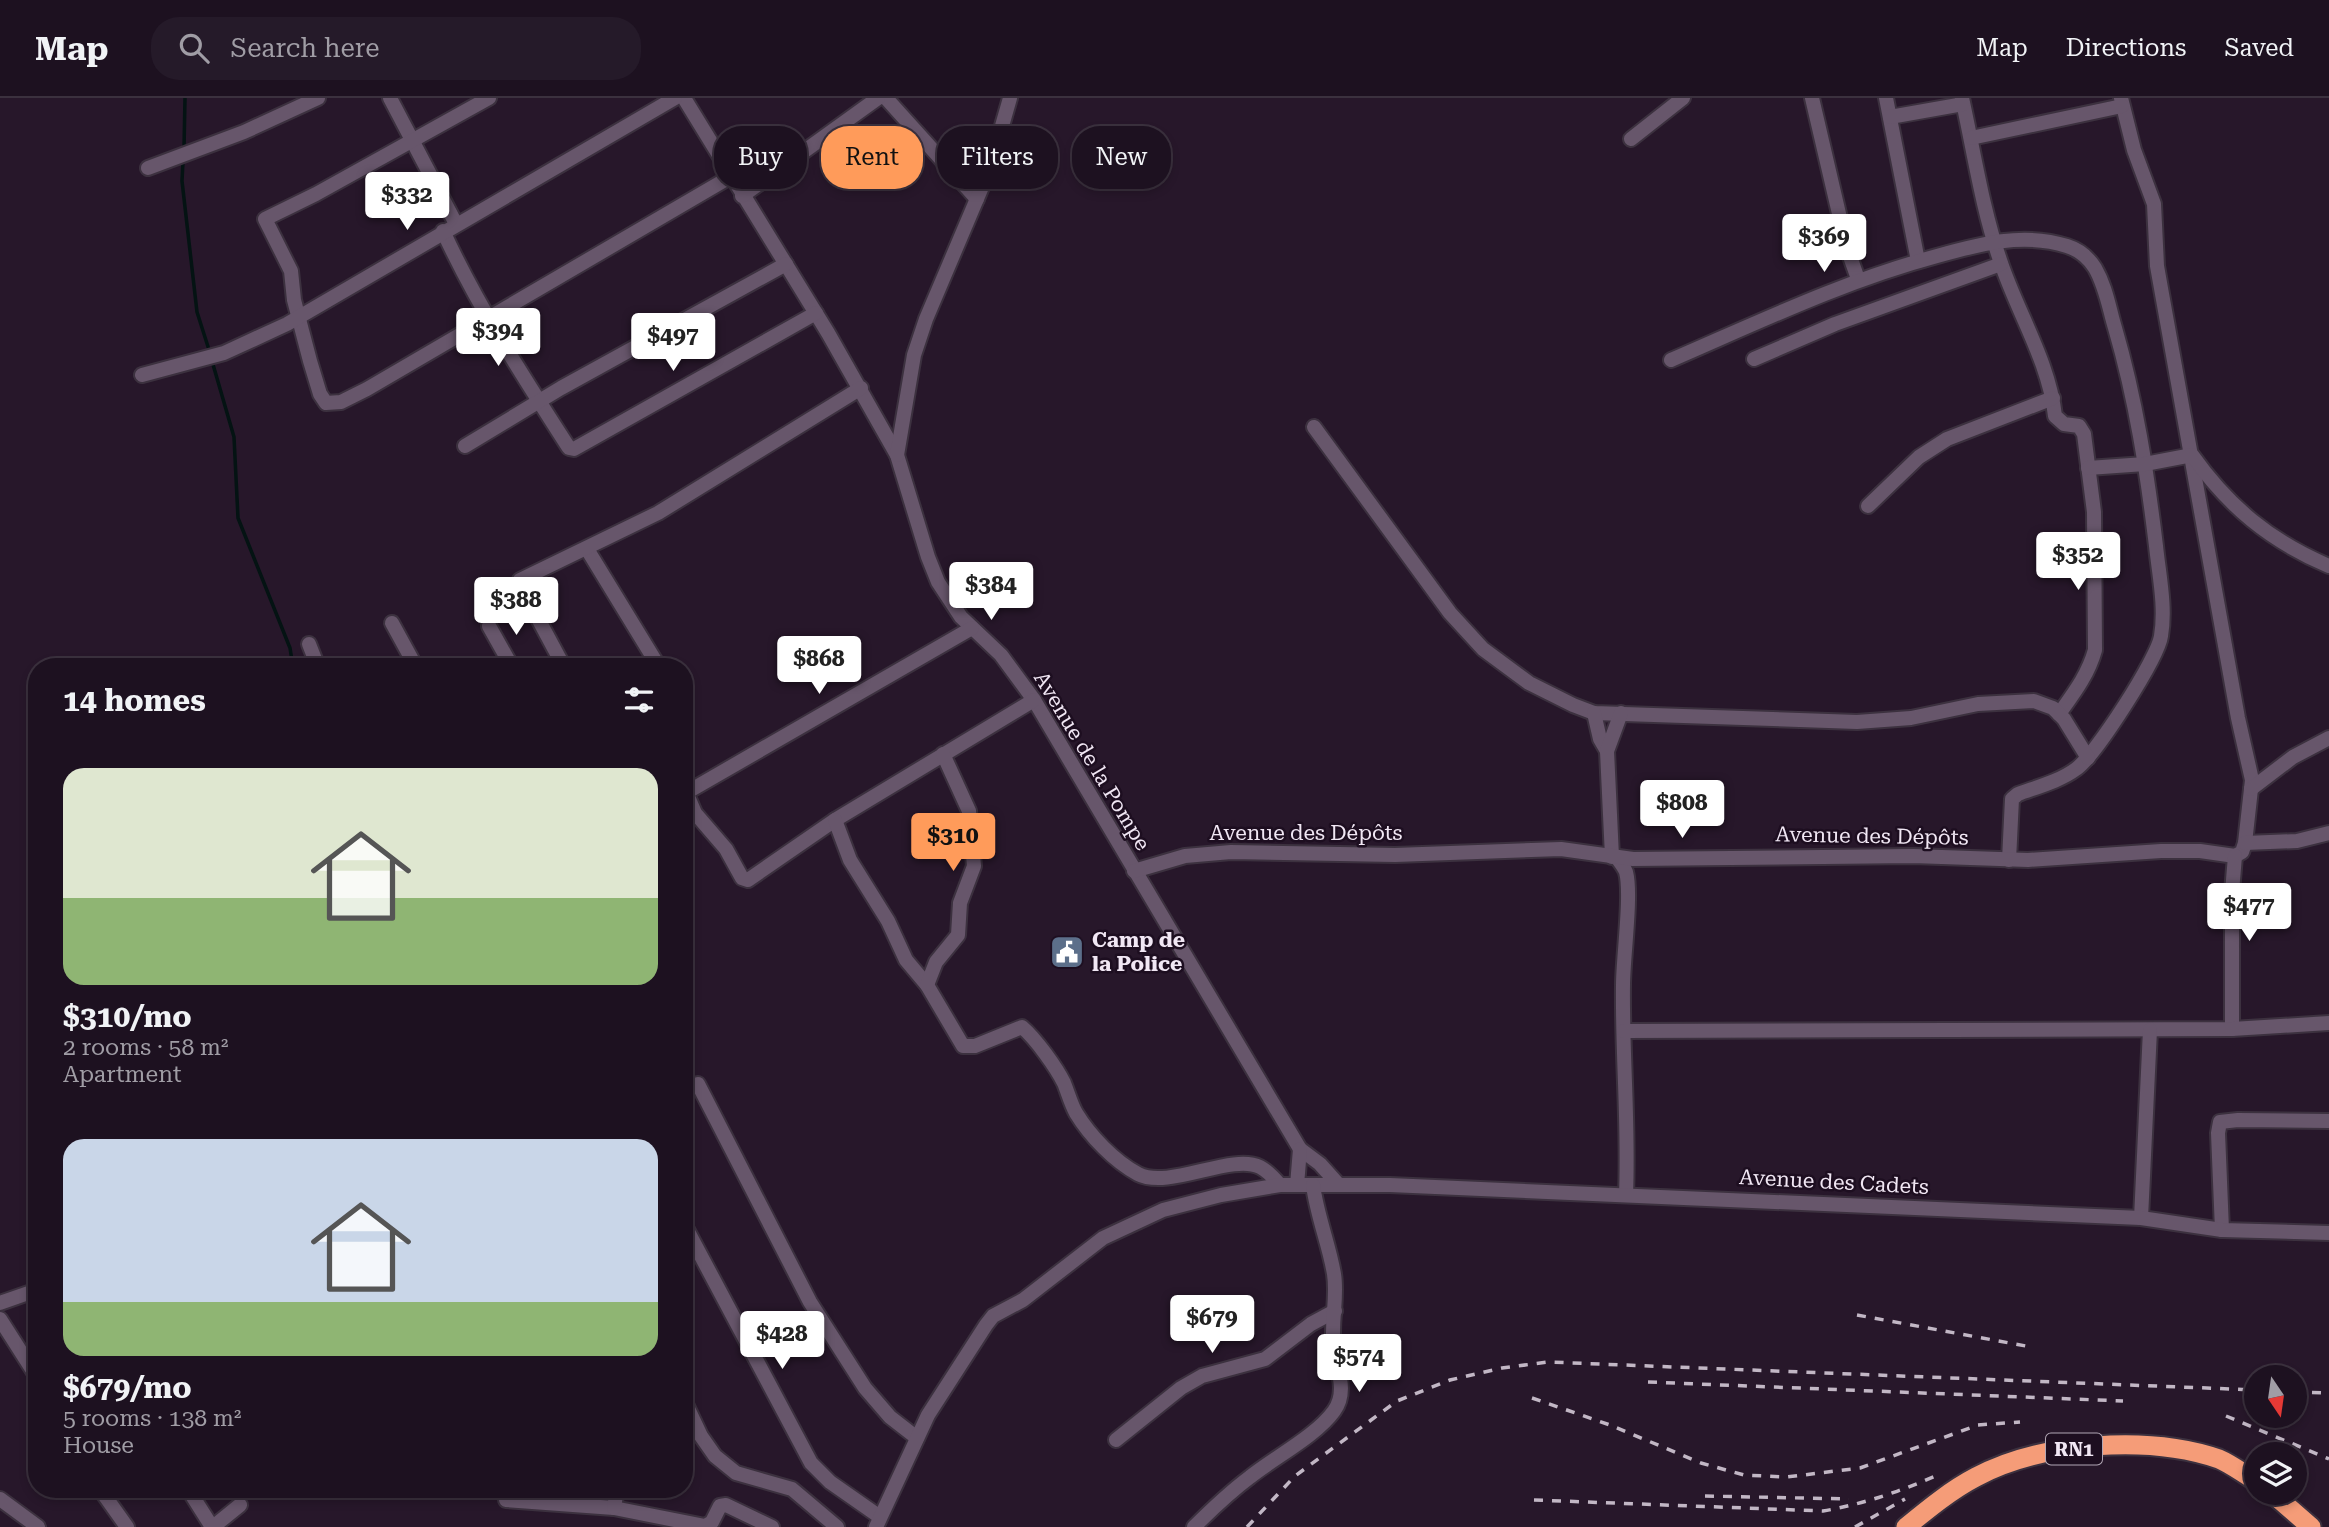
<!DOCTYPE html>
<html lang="en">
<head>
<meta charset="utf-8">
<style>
  body { margin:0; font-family:"Roboto Serif",serif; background:#251a29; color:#f1f3f6; height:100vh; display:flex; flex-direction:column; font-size:26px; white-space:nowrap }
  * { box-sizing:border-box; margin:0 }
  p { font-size:23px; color:#a09da5 }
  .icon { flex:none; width:38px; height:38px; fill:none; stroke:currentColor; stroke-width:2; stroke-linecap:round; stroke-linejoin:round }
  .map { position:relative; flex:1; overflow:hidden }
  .panel { position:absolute; left:28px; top:560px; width:665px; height:840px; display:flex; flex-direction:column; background:#1d1120; border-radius:28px; box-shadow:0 4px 10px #0003,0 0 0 2px #3b313e }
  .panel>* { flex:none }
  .guide { position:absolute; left:714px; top:28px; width:665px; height:63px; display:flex; gap:14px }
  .needle { width:46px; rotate:167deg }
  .tools { position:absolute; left:2244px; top:1267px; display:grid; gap:14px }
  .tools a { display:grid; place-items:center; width:63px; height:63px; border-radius:50%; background:#1d1120; box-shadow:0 4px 10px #0003,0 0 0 2px #3b313e; font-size:35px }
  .price { position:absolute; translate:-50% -60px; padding:0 16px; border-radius:7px; background:#fff; color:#222; font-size:23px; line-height:46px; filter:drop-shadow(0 2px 4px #0008) }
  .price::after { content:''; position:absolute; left:50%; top:42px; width:21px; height:16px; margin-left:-10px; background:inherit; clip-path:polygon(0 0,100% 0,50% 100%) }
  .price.selected { background:#ff9b5a; color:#111 }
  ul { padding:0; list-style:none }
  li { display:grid; align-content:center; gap:14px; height:371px; padding:0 35px }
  li span { display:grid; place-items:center; height:217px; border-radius:21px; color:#555 }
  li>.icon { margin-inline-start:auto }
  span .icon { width:126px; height:126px; fill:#fffc; stroke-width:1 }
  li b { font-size:30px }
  h2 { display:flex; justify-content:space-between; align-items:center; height:84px; padding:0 35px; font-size:30px }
  .pill { padding:0 24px; border-radius:28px; background:#1d1120; box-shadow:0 4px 10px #0003,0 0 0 2px #3b313e; font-size:24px; line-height:63px }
  .pill.selected { background:#ff9b5a; color:#111 }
  header { display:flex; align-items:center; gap:42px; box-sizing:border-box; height:98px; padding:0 35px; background:#1d1120; border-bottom:2px solid #3b313e }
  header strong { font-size:33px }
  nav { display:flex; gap:38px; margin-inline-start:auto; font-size:24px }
  .search { width:490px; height:63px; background:#251a29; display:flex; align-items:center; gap:18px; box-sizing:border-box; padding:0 24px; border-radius:28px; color:#a09da5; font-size:26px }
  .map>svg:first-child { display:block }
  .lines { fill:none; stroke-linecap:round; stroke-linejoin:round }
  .stream { stroke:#041313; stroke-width:3.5 }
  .minor-casing { stroke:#3c313f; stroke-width:18 }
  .highway-casing { stroke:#3c313f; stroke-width:23 }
  .minor { stroke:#67566b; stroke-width:14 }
  .highway { stroke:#f59c78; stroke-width:19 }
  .rail { stroke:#c2b7c5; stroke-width:3.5; stroke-dasharray:9 9; stroke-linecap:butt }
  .labels { text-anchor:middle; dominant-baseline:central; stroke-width:5; stroke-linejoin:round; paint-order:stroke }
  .shield { fill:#1d0e20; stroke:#b1a6b4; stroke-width:2 }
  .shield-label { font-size:19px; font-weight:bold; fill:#f1e7f4 }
  .street-label { font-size:21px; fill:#f1e7f4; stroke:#1d0e20 }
  .poi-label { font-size:21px; font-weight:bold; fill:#f1e7f4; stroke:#1d0e20; text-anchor:start }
</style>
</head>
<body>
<header>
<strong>Map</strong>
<div class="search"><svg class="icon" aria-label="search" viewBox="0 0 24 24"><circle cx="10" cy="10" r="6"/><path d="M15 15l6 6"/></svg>Search here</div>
<nav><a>Map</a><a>Directions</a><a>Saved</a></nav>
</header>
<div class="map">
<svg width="2329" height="1429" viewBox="0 0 2329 1429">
  <rect width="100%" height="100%" fill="#27172a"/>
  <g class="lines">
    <g class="stream">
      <polyline points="184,51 185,0"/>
      <polyline points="183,63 182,83 197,214 210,255"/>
      <polyline points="212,263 234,339 238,420 290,550 293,569"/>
    </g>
    <g class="minor-casing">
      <g id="minor">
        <polyline points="390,0 456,126"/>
        <polyline points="489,0 316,96 265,121 291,173 294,202 310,263 320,296 326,305 341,304 367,291 730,79"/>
        <polyline points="684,0 828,235 897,357 928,459 938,484 961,519 1001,557 1034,602 1300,1051 1320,1066 1337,1085"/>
        <polyline points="886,0 977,101"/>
        <polyline points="1812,0 1847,150 1858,181"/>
        <polyline points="1886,0 1918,163"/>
        <path d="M1962,0c12,54 20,110 38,162 17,52 49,101 55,156l9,8 15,2 5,8 10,78 1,138c-7,25 -21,43 -36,64"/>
        <polyline points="2121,0 2134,52 2154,106 2157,168 2238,620 2252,682 2245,745 2242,754 2235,758"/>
        <polyline points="1890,19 1963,6"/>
        <polyline points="1971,40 2122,8"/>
        <polyline points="1631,41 1683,0"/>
        <polyline points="148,70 244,34 318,0"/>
        <polyline points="742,98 878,0"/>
        <path d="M443,133c35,76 81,147 126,217l5,1 242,-136"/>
        <polyline points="1754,261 1835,226 2001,166"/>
        <path d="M1671,262c88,-38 173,-79 266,-104 43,-12 86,-24 130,-10 13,4 21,11 28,22 11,19 14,40 20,60 21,72 32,144 41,218 3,29 10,61 5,90 -3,22 -66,120 -85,133 -16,12 -39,18 -58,25l-6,5 -3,61"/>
        <polyline points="142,277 224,255 287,226 675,0"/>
        <polyline points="1314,329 1450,515 1483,551 1529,585 1573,607 1594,615 1857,624 1911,620 1978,606 2034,603 2053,610 2064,621 2088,660"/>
        <polyline points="465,348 561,290 786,166"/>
        <polyline points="897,357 914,257 926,221 990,70 1010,0"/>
        <path d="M2088,370l57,-4 47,-9c37,52 78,86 137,111"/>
        <polyline points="1868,408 1919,359 1947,341 2053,300"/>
        <polyline points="587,451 659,569"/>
        <polyline points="392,525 416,569"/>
        <polyline points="489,528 512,569"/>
        <polyline points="309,546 318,569"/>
        <polyline points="564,569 520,487 520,482 658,415 861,290"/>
        <polyline points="1594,615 1600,641 1607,653"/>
        <polyline points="2251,691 2293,659 2329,640"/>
        <polyline points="686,694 695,715 726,751 742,780 748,782 835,722 1034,602"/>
        <polyline points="684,696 972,530"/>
        <path d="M835,722l15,40 38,61 18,39 21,25 36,61h12l47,-19c14,12 34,40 42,56 4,10 7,21 12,30 14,23 38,48 62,61 31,16 93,-21 122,-7 8,4 14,11 20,18"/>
        <polyline points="2245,745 2297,743 2329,735"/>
        <polyline points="1612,759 1607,653 1621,615"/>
        <path d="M1617,760c3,4 7,9 9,14 6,22 -3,86 -3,113 -1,70 6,139 3,209"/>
        <polyline points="1134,773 1185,758 1231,754 1395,757 1561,751 1633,761 1913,758 2028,762 2161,753 2200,753 2235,758"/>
        <polyline points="927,887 936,864 958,837 960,805 974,768 969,713 943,656"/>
        <polyline points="2232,931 2232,794 2235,758"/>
        <polyline points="1624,933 2232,931 2329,925"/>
        <polyline points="698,986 810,1204 865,1290 890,1319 917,1340"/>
        <polyline points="1297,1087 1300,1051"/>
        <polyline points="2141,1120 2150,932"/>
        <polyline points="684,1126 811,1365 830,1384 880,1419"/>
        <polyline points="2222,1132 2218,1035 2220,1024 2238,1022 2329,1023"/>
        <polyline points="0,1205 37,1192"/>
        <polyline points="0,1221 37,1279"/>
        <polyline points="684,1302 701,1338 715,1358 736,1375 792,1391 837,1429"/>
        <polyline points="1116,1342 1181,1290 1202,1278 1265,1261 1311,1226 1335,1213"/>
        <polyline points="100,1391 127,1429"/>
        <polyline points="188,1391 212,1429"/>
        <polyline points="0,1401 38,1429"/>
        <polyline points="506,1402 614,1410 705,1428 712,1424 720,1408 726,1407 772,1429"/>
        <polyline points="614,1410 617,1391"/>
        <polyline points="213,1429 240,1407"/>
        <polyline points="876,1429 928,1317 986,1227 993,1218 1023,1202 1103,1140 1163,1112 1221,1097 1280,1087 1390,1087 2141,1120 2222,1132 2329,1135"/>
        <path d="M1194,1429c18,-18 36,-35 56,-50 25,-20 66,-41 84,-66 14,-19 3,-42 0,-62 -4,-25 4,-50 0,-75 -5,-30 -17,-58 -21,-89"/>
      </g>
    </g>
    <g class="highway-casing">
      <g id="highway">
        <polyline points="2272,1395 2311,1429"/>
        <path d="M1906,1429c22,-18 45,-37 70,-50 65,-35 173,-42 243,-18 12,5 25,15 37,22"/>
      </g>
    </g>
    <use href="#minor" class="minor"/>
    <use href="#highway" class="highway"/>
    <g class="rail">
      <polyline points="1857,1217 2026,1248"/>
      <polyline points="1648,1284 2123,1303"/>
      <polyline points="2294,1294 2329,1295"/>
      <polyline points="1532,1300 1610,1327 1701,1365 1744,1377 1787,1379 1860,1370 1978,1327 2020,1324"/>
      <polyline points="2226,1318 2329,1361"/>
      <polyline points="1705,1398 1849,1401"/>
      <path d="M1534,1402l289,11c41,-7 78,-20 115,-36"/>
      <polyline points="1247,1429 1295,1378 1397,1303 1450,1282 1502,1270 1548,1264 2256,1292"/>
      <polyline points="1855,1429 1905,1401"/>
    </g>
  </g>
  <defs>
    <g id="civic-square" transform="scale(1.75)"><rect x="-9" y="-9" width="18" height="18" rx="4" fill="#5c6f8a" stroke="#1d0e20"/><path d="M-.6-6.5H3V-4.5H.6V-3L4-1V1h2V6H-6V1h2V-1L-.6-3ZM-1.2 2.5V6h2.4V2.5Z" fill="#fff"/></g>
  </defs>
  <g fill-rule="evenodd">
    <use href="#civic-square" x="1067" y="854"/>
  </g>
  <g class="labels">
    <rect class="shield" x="2046" y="1335.5" width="56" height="31" rx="5"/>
    <g class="shield-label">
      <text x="2074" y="1351">RN1</text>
    </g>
    <g class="street-label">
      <text transform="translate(1092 663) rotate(59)">Avenue de la Pompe</text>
      <text x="1306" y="735">Avenue des Dépôts</text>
      <text transform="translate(1872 738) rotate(1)">Avenue des Dépôts</text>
      <text transform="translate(1834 1084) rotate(3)">Avenue des Cadets</text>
    </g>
    <g class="poi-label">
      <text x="1092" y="842">Camp de<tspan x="1092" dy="24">la Police</tspan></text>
    </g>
  </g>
</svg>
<div class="tools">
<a><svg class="needle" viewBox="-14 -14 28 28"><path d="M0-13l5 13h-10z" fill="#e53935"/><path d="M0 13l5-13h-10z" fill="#a09da5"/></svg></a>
<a><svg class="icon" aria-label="layers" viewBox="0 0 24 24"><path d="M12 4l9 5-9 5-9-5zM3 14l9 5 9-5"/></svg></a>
</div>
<b class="price" style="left:407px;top:134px">$332</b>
<b class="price" style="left:1824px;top:176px">$369</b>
<b class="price" style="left:498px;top:270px">$394</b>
<b class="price" style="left:673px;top:275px">$497</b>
<b class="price" style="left:2078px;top:494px">$352</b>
<b class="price" style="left:991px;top:524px">$384</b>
<b class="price" style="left:516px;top:539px">$388</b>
<b class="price" style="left:819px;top:598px">$868</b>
<b class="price" style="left:1682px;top:742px">$808</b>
<b class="price selected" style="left:953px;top:775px">$310</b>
<b class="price" style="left:2249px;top:845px">$477</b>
<b class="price" style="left:1212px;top:1257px">$679</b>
<b class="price" style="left:782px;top:1273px">$428</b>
<b class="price" style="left:1359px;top:1296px">$574</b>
<div class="guide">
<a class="pill">Buy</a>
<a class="pill selected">Rent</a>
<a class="pill">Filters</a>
<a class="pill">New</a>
</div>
<section class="panel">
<h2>14 homes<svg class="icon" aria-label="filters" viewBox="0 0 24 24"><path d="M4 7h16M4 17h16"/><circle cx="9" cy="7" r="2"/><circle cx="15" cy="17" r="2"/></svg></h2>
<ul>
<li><span style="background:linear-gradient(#dfe7d0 60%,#8fb573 0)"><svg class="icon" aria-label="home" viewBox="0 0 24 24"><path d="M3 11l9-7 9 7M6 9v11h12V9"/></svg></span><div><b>$310/mo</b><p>2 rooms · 58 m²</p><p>Apartment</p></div></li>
<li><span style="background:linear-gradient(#c9d6e8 75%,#8fb573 0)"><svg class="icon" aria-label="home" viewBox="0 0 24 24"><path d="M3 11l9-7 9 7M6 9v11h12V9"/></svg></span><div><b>$679/mo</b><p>5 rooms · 138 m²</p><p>House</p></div></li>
</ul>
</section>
</div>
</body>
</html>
